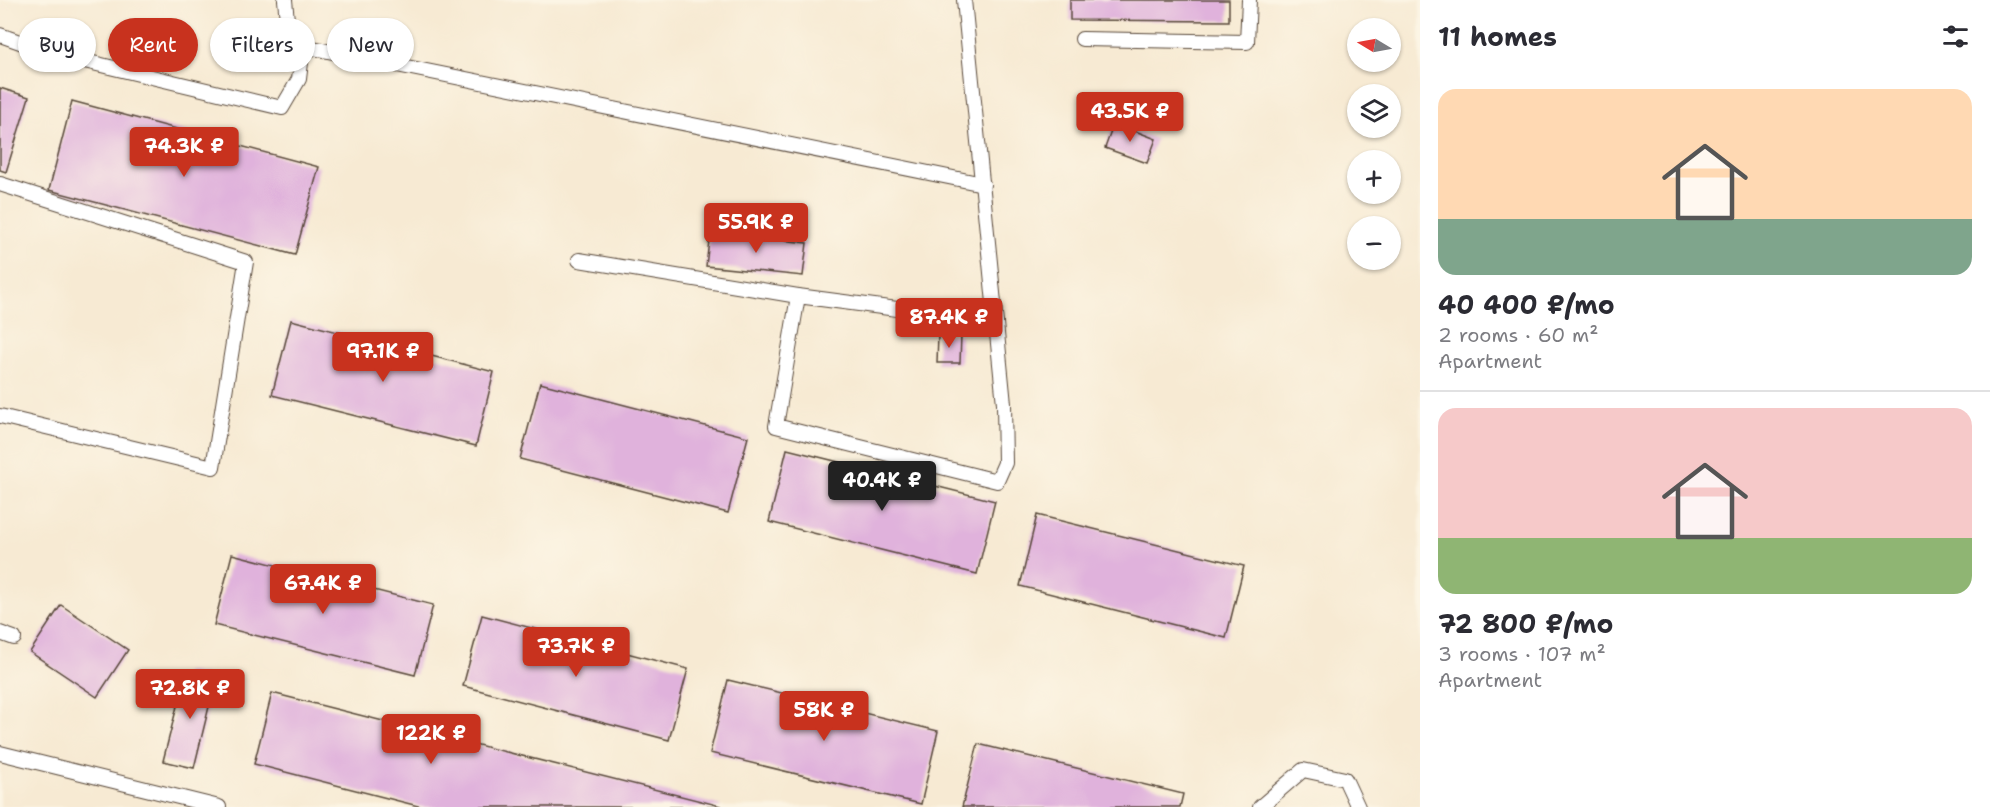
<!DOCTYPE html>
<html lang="en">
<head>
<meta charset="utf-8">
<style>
  body { margin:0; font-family:"Shantell Sans",sans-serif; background:#f2f2f3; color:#2b2b33; height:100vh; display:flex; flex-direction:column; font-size:22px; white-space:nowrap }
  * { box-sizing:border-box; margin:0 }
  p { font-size:20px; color:#7c7c81 }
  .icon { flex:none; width:33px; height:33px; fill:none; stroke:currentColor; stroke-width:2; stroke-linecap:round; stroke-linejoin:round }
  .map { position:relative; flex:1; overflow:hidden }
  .drawer { display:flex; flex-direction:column; background:#fff; width:570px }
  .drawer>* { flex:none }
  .banner { position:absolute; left:18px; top:18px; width:570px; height:54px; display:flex; gap:12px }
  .needle { width:39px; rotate:280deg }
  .fabs { position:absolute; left:1347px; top:18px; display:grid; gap:12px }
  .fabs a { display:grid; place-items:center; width:54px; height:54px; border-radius:50%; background:#fff; box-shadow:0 2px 4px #0004; font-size:30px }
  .price { position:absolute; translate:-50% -51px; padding:0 14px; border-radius:6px; background:#c8321e; color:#fff; font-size:20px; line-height:39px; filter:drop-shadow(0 2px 3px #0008) }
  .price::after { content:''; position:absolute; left:50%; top:36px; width:18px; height:14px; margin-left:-9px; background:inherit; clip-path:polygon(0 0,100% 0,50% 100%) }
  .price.selected { background:#222; color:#fff }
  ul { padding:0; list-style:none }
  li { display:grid; align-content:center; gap:12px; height:318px; padding:0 18px }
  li+li { border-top:2px solid #e1e1e2 }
  li span { display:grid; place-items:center; height:186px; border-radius:18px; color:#555 }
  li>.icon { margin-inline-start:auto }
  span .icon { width:108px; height:108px; fill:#fffc; stroke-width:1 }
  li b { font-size:26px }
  h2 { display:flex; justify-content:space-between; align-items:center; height:72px; padding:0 18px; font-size:26px }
  .tag { padding:0 21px; border-radius:27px; background:#fff; box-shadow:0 2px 4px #0004; font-size:21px; line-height:54px }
  .tag.selected { background:#c8321e; color:#fff }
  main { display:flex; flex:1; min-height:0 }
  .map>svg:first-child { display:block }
  .building { fill:#e0b2dc }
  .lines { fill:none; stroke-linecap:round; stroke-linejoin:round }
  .service-casing { stroke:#574739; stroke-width:16 }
  .service { stroke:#fff; stroke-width:14 }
</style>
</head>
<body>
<main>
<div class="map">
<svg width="1420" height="807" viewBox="0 0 1420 807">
  <rect width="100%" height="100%" fill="#fcf5e5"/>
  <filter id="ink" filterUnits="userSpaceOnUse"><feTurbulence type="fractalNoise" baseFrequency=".0167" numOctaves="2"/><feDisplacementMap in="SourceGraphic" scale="12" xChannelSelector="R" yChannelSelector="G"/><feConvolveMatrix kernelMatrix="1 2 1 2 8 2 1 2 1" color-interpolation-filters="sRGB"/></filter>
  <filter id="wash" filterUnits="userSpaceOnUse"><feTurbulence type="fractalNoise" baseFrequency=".008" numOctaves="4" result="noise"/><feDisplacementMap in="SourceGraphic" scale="24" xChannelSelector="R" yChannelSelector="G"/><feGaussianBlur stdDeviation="1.35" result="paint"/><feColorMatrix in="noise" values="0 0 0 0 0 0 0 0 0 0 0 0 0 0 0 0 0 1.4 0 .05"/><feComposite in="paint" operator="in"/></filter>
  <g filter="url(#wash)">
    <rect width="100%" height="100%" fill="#f7ead3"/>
    <g id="blocks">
      <g class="building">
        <polygon points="1070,0 1229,0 1229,21 1070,20"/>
        <polygon points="0,88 29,97 6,172 0,170"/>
        <polygon points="72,101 319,167 295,255 49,190"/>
        <polygon points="1114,123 1156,139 1147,163 1105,148"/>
        <polygon points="710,232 807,243 803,276 706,266"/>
        <polygon points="291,320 494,372 476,446 272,395"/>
        <polygon points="938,335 961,335 960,363 937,363"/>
        <polygon points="540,383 748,437 728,513 520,459"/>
        <polygon points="787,449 995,501 977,574 769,522"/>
        <polygon points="1037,515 1244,566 1226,638 1020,586"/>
        <polygon points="232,554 433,605 415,675 214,625"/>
        <polygon points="61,605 128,650 97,697 30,652"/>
        <polygon points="482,615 688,669 669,740 463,686"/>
        <polygon points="186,671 216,678 194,768 163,761"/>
        <polygon points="728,680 938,731 921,804 710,753"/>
        <polygon points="272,693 721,806 721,807 422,807 254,764"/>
        <polygon points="978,744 1183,794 1180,807 962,807"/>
      </g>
    </g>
  </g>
  <g filter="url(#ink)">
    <use href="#blocks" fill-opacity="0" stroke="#574739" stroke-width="1.5"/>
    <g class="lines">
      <g class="service-casing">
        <g id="service">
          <polyline points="285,0 287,20 303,46 983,184"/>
          <polyline points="964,0 1004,404 1005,463 997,481 776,426 798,296 996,322"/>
          <polyline points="0,35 51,53 282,108 299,79 303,46"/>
          <polyline points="1082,39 1247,42 1249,0"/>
          <polyline points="0,184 246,262 213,467 0,416"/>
          <polyline points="579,260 798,296"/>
          <polyline points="0,633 14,638"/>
          <polyline points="0,753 219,807"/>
          <polyline points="1260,807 1303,770 1345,779 1358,807"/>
        </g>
      </g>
      <use href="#service" class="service"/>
    </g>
  </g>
</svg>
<div class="fabs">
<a><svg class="needle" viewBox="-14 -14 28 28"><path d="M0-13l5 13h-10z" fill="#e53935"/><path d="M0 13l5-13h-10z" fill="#7c7c81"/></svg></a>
<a><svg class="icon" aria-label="layers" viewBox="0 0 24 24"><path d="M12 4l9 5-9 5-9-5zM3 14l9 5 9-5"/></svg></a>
<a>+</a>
<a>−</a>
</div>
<b class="price" style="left:1130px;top:143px">43.5K ₽</b>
<b class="price" style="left:184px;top:178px">74.3K ₽</b>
<b class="price" style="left:756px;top:254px">55.9K ₽</b>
<b class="price" style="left:949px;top:349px">87.4K ₽</b>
<b class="price" style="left:383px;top:383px">97.1K ₽</b>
<b class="price selected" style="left:882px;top:512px">40.4K ₽</b>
<b class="price" style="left:323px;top:615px">67.4K ₽</b>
<b class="price" style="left:576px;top:678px">73.7K ₽</b>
<b class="price" style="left:190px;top:720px">72.8K ₽</b>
<b class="price" style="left:824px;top:742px">58K ₽</b>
<b class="price" style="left:431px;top:765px">122K ₽</b>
<div class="banner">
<a class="tag">Buy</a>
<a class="tag selected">Rent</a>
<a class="tag">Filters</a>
<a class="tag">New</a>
</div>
</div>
<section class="drawer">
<h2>11 homes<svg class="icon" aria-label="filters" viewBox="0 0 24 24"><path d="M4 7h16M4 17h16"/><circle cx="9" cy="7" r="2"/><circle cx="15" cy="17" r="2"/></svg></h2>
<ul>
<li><span style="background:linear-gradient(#ffd9b3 70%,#7fa58c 0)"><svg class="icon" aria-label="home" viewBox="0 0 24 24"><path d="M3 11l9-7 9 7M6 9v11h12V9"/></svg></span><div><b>40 400 ₽/mo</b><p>2 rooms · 60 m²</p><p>Apartment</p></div></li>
<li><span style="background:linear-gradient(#f6c9c9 70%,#8fb573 0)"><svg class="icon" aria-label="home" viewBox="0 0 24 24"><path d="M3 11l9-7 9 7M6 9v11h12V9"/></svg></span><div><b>72 800 ₽/mo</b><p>3 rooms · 107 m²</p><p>Apartment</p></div></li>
</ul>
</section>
</main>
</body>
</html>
